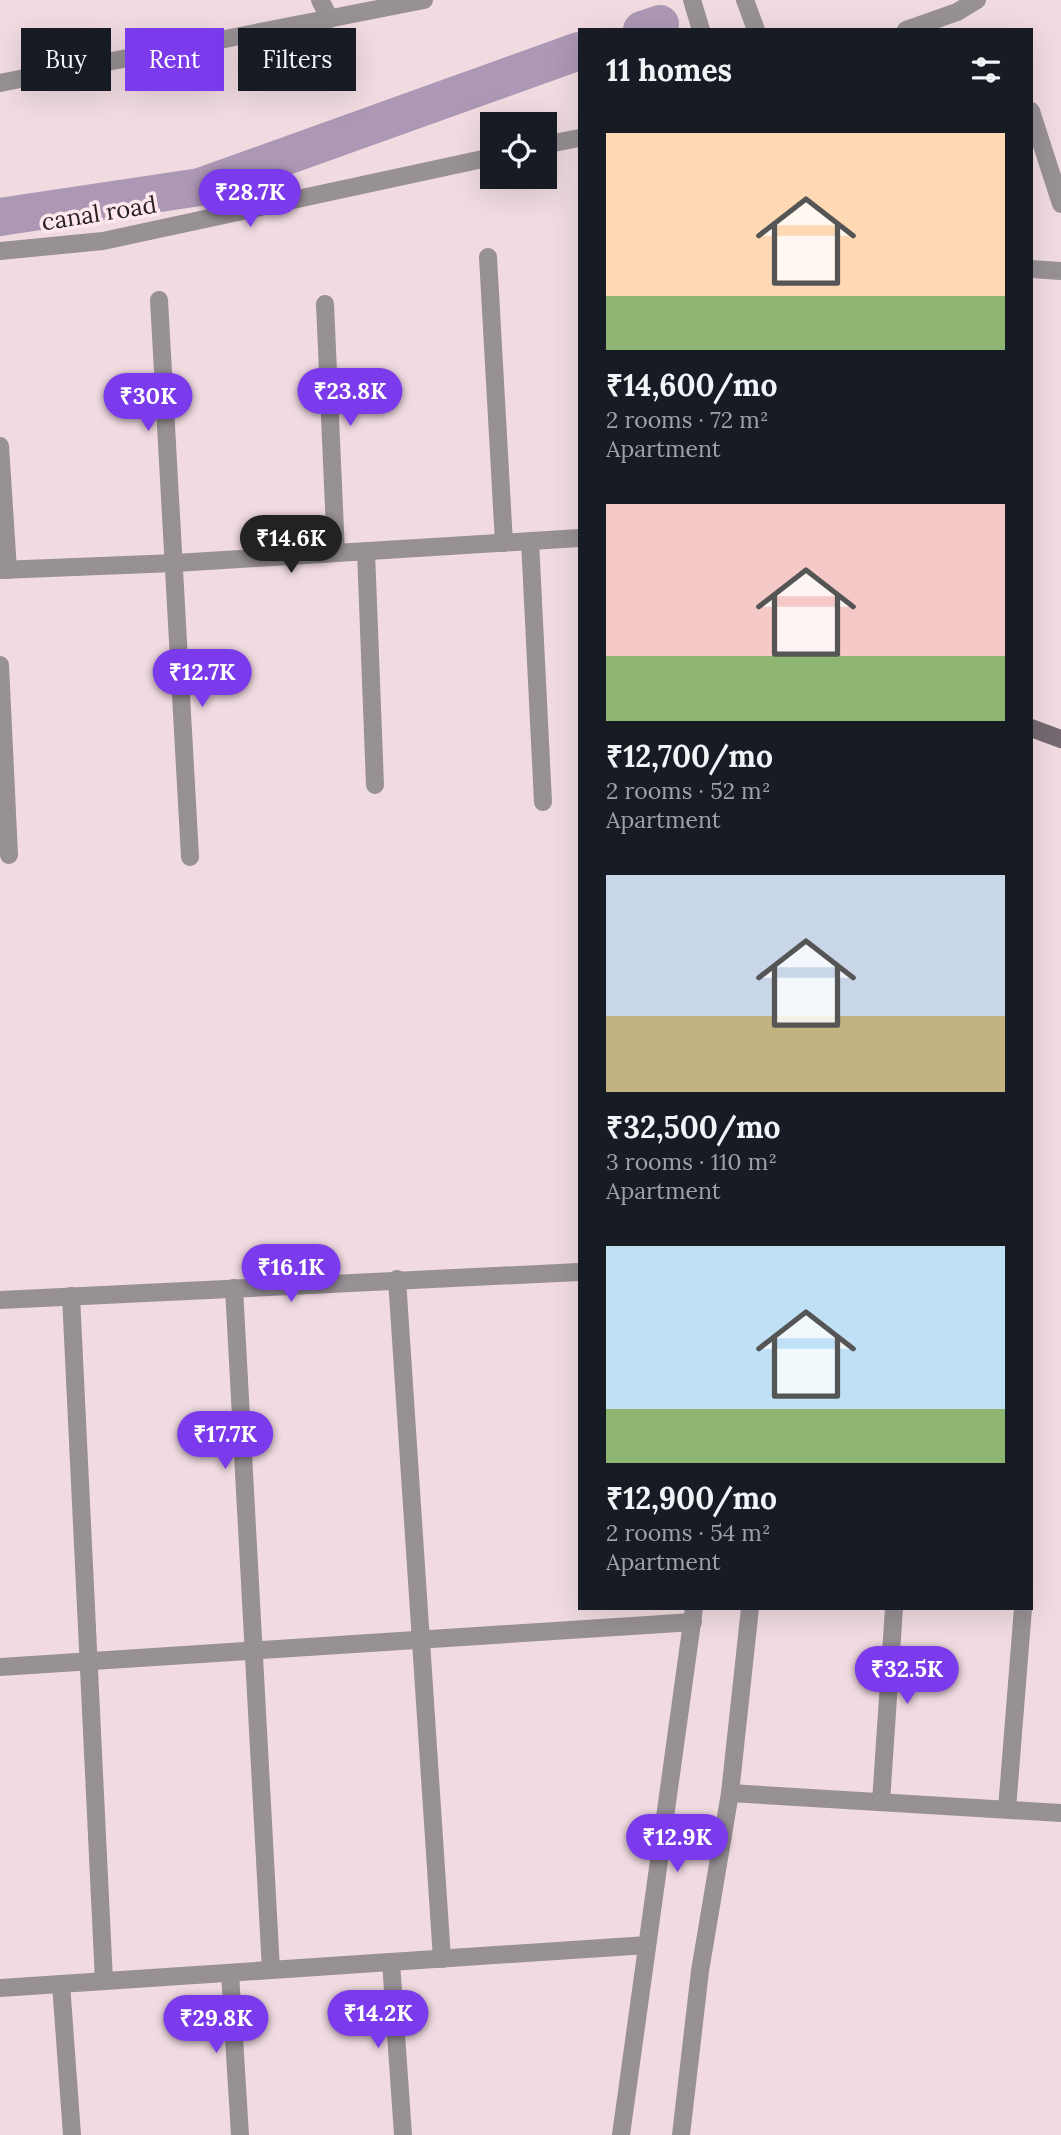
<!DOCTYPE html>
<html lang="en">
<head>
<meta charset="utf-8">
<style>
  body { margin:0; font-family:Lora,serif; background:#242831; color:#f1f3f6; height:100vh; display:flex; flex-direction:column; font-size:26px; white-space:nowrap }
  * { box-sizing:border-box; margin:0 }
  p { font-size:23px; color:#9ea1a6 }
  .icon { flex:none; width:38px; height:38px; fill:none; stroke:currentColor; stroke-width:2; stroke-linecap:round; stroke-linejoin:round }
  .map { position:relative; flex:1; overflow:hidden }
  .sheet { position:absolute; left:578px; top:28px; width:455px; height:1582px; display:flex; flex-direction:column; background:#171b24; border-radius:0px; box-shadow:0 7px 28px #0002 }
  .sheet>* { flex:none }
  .hud { position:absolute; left:21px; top:28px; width:452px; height:63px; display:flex; gap:14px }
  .buttons { position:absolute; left:480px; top:112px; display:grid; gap:14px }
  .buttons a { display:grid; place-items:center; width:77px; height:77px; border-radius:0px; background:#171b24; box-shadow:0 7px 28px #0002; font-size:35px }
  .price { position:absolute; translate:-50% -60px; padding:0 16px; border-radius:24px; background:#7c3aed; color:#fff; font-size:23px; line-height:46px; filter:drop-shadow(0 2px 4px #0008) }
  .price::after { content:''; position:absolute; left:50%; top:42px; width:21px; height:16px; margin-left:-10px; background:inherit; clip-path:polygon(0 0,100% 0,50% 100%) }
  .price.current { background:#222; color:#fff }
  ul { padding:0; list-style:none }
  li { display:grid; align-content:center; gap:14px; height:371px; padding:0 28px }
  li span { display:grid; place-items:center; height:217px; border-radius:0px; color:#555 }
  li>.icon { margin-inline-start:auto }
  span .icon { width:126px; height:126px; fill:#fffc; stroke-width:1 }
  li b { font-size:30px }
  h2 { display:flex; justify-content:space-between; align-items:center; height:84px; padding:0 28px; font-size:30px }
  .pill { padding:0 24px; border-radius:0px; background:#171b24; box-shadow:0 7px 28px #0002; font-size:24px; line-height:63px }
  .pill.current { background:#7c3aed; color:#fff }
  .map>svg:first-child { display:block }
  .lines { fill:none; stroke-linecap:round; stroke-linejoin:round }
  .canal { stroke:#ac97b5; stroke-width:38 }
  .minor { stroke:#979095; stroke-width:18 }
  .tertiary { stroke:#979095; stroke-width:18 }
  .secondary { stroke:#746970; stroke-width:18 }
  .labels { text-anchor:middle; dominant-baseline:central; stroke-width:7; stroke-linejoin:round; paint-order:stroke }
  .street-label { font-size:24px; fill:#2a2224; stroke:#fee8ee }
</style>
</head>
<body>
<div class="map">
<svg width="1061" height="2135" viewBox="0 0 1061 2135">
  <rect width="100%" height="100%" fill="#f1dbe1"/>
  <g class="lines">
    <g class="canal">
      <polyline points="642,30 660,24"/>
      <polyline points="0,217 200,187 579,51"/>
    </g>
    <g class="minor">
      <polyline points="320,0 330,19"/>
      <polyline points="906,30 957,12 977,0"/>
      <polyline points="0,83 424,0"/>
      <polyline points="1031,111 1061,204"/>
      <polyline points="544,145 579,138"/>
      <polyline points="0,251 103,241 492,157"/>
      <polyline points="488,257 504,543"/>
      <polyline points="1031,269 1061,271"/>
      <polyline points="159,300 190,857"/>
      <polyline points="325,304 336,553"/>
      <polyline points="0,446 8,570"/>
      <polyline points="530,541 543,802"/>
      <polyline points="366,551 375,785"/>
      <polyline points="0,570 175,563 579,538"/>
      <polyline points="0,665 9,855"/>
      <polyline points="397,1279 442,1959"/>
      <polyline points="234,1288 271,1970"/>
      <polyline points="71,1296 104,1981"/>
      <polyline points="0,1300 579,1272"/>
      <polyline points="0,1667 693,1622"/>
      <polyline points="730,1793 1061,1813"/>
      <polyline points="881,1802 894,1608"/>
      <polyline points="1007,1809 1023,1608"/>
      <polyline points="391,1962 403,2135"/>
      <polyline points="230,1973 240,2135"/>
      <polyline points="61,1984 72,2135"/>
      <polyline points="0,1988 647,1945"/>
    </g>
    <g class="tertiary">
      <polyline points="692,0 701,30"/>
      <polyline points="745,0 756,30"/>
      <polyline points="621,2135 694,1608"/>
      <polyline points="681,2135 700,1971 730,1793 750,1608"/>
    </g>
    <polyline class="secondary" points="1031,728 1061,739"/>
  </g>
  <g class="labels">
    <g class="street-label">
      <text transform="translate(99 213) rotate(-9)">canal road</text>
    </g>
  </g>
</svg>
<div class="buttons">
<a><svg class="icon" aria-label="locate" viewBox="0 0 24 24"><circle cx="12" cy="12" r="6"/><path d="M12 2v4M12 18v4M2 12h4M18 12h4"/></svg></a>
</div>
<b class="price" style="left:250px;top:229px">₹28.7K</b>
<b class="price" style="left:350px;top:428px">₹23.8K</b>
<b class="price" style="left:148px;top:433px">₹30K</b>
<b class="price current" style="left:291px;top:575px">₹14.6K</b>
<b class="price" style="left:202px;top:709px">₹12.7K</b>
<b class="price" style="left:291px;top:1304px">₹16.1K</b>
<b class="price" style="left:225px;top:1471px">₹17.7K</b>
<b class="price" style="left:907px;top:1706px">₹32.5K</b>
<b class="price" style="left:677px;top:1874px">₹12.9K</b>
<b class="price" style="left:378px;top:2050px">₹14.2K</b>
<b class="price" style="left:216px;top:2055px">₹29.8K</b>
<div class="hud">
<a class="pill">Buy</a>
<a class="pill current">Rent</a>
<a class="pill">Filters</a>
</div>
<section class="sheet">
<h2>11 homes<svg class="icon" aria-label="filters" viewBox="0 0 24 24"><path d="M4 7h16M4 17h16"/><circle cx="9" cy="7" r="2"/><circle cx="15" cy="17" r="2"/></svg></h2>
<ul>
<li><span style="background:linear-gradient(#ffd9b3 75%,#8fb573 0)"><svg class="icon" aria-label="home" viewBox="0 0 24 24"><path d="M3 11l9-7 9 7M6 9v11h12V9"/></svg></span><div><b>₹14,600/mo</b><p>2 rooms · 72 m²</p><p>Apartment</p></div></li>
<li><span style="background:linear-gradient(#f6c9c9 70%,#8fb573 0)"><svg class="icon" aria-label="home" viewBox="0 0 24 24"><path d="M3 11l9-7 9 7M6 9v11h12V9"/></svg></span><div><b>₹12,700/mo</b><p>2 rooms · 52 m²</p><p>Apartment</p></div></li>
<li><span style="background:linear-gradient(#c9d6e8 65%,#c2b280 0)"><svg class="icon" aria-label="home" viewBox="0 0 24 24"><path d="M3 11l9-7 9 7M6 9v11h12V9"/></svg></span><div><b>₹32,500/mo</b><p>3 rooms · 110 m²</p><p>Apartment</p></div></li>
<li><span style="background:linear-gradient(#bfe0f5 75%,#8fb573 0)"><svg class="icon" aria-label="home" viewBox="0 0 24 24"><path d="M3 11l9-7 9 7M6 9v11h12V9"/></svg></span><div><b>₹12,900/mo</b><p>2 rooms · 54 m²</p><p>Apartment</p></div></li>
</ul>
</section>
</div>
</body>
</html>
